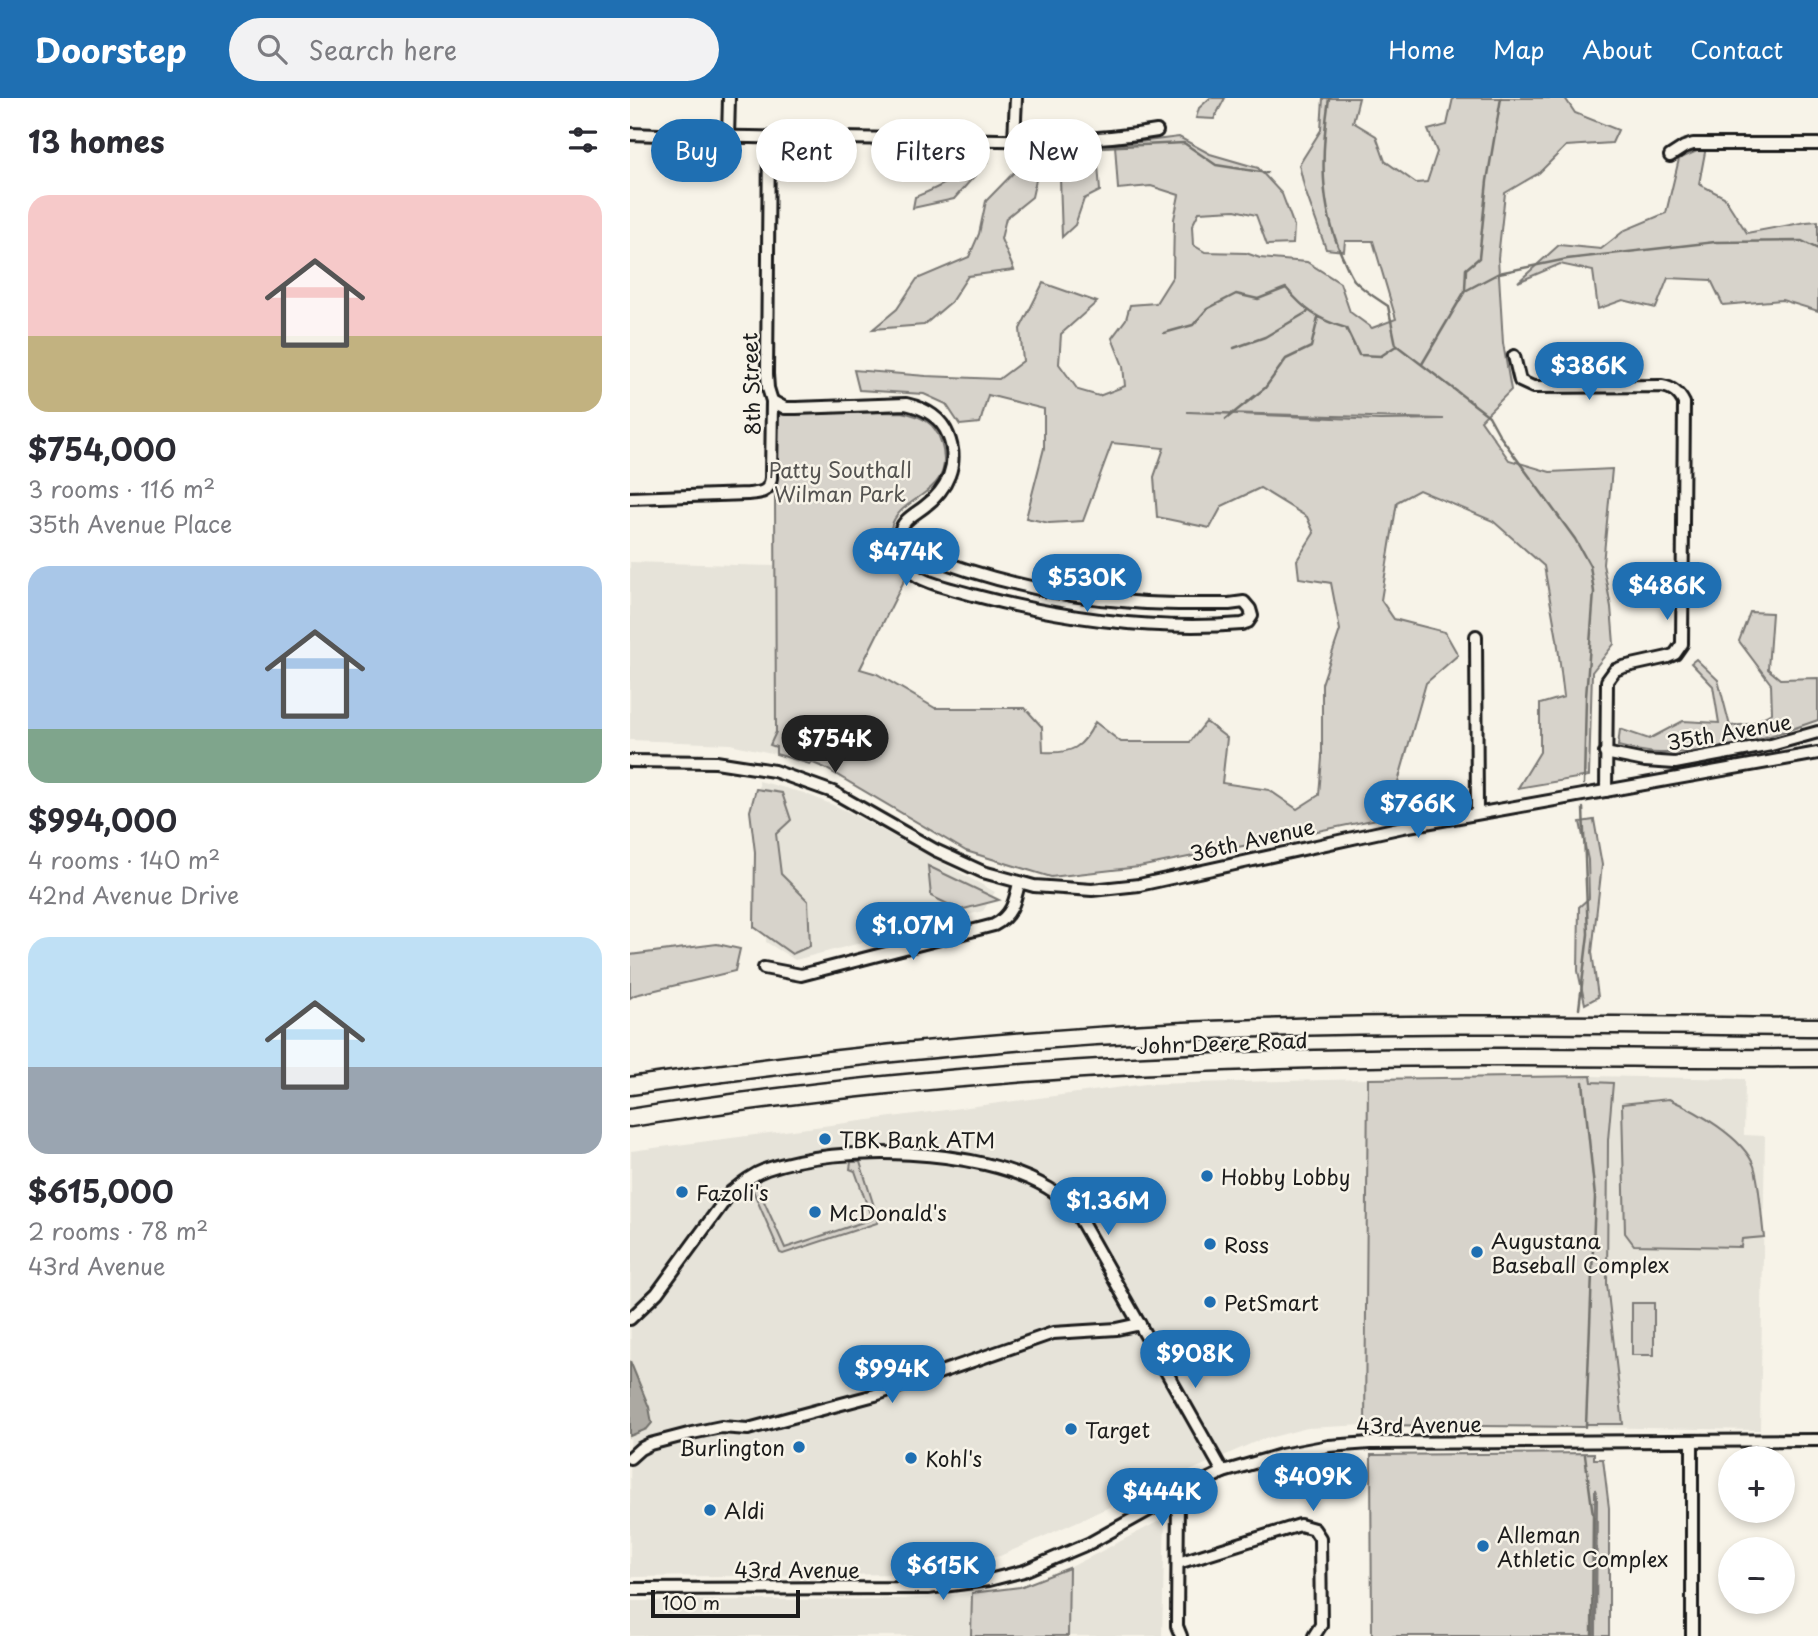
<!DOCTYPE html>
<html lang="en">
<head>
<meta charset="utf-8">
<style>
  body { margin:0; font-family:"Playpen Sans",sans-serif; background:#f2f2f3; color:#2b2b33; height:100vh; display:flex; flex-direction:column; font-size:26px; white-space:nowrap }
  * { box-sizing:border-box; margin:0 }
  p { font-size:23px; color:#7c7c81 }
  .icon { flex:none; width:38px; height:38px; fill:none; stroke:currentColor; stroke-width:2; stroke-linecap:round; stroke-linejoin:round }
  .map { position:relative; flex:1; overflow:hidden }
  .side { display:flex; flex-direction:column; background:#fff; width:630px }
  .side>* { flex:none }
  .banner { position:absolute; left:21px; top:21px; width:665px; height:63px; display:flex; gap:14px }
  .tools { position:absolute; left:1088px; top:1348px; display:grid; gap:14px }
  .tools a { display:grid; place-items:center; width:77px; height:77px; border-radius:50%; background:#fff; box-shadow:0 4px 10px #0003; font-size:35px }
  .scale { position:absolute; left:21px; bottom:18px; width:149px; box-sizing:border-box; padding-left:7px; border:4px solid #1c1c1c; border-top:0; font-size:19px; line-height:24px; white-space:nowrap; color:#1c1c1c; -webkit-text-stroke:5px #f7f3e8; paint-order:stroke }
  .price { position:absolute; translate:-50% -60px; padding:0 16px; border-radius:24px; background:#1f6fb2; color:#fff; font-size:23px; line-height:46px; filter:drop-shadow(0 2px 4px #0008) }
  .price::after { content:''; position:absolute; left:50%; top:42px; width:21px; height:16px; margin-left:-10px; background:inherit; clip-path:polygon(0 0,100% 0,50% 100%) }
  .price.on { background:#222; color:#fff }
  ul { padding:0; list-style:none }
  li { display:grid; align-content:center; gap:14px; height:371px; padding:0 28px }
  li span { display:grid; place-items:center; height:217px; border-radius:21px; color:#555 }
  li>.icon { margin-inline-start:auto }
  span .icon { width:126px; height:126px; fill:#fffc; stroke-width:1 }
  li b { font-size:30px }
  h2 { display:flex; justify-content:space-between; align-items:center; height:84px; padding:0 28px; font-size:30px }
  .chip { padding:0 24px; border-radius:32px; background:#fff; box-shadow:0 4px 10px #0003; font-size:24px; line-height:63px }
  .chip.on { background:#1f6fb2; color:#fff }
  header { display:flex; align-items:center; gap:42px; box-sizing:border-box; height:98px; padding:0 35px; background:#1f6fb2; color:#fff }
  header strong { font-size:33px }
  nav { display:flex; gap:38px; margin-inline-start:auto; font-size:24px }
  .search { width:490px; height:63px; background:#f2f2f3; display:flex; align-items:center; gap:18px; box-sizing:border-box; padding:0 24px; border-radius:38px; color:#7c7c81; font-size:26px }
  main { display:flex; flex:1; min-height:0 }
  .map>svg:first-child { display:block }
  .built { fill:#e6e3d9 }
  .green { fill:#d7d3cb; stroke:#7a7874; stroke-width:2; fill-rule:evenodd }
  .water { fill:#aca9a2; stroke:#72716c; stroke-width:2 }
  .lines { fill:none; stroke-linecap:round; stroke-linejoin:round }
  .stream { stroke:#72716c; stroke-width:2.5 }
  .minor-casing { stroke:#1c1c1c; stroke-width:16 }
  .highway-casing { stroke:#1c1c1c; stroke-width:21 }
  .minor { stroke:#f7f3e8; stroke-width:10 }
  .highway { stroke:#f7f3e8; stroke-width:16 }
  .poi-dot { fill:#1f6fb2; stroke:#f7f3e8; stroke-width:2.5 }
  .labels { text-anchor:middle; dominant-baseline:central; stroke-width:5; stroke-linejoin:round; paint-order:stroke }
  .street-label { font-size:21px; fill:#1c1c1c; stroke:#f7f3e8 }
  .park-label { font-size:21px; fill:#545351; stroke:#f7f3e8 }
  .poi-label { font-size:21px; fill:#1c1c1c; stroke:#f7f3e8; text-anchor:start }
</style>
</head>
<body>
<header>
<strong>Doorstep</strong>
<div class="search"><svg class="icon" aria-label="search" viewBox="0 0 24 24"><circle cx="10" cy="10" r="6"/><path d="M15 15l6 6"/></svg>Search here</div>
<nav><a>Home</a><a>Map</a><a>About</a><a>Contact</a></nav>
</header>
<main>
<section class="side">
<h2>13 homes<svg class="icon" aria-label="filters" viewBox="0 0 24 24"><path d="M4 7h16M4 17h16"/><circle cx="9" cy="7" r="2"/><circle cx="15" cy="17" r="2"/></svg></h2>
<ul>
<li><span style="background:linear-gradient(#f6c9c9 65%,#c2b280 0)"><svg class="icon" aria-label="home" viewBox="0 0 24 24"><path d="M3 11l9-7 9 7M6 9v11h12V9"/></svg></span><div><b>$754,000</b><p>3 rooms · 116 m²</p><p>35th Avenue Place</p></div></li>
<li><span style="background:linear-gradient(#a9c7e8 75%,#7fa58c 0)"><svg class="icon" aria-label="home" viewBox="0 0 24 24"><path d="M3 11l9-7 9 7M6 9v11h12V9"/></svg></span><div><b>$994,000</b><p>4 rooms · 140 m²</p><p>42nd Avenue Drive</p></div></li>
<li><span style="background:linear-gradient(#bfe0f5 60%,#9aa5b1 0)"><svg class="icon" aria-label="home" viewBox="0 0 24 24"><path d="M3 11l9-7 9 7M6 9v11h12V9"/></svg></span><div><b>$615,000</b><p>2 rooms · 78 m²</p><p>43rd Avenue</p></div></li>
</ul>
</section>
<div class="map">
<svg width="1188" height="1538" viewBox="0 0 1188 1538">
  <rect width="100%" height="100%" fill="#f7f3e8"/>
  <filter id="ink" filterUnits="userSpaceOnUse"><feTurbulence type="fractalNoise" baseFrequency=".0143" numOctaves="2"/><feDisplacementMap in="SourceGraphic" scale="14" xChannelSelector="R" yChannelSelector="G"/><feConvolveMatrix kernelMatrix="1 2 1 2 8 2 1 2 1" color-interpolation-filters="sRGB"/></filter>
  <g filter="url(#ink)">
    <g class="built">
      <polygon points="0,464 146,468 146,656 100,646 0,642"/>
      <polygon points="129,683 174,695 215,712 365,794 353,813 165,862 136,844"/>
      <polygon points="961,978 1115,981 1114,1037 1135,1038 1130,1332 955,1329"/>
      <polygon points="738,981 735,1327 677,1330 627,1343 370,1458 278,1476 0,1479 1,1053 516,986"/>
      <polygon points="535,1420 532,1538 438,1538 439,1470"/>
      <polygon points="342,1495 341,1538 0,1538 0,1503 274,1501"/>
    </g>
    <g class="green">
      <polygon points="580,0 595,0 584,21 566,20 569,10"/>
      <path d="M693,0h36l-6,24 23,14 9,25 31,22 11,-1 10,-30 -9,-22 19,-5 6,-27h112l10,15 43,17 -6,13 -46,3 -27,27 -34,20 -7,65 5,85 8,47 -30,30 28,40 41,12 62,-3 -9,95 8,43 3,37 -22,28 -3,104 -71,12 22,-36v-48l24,-7 -7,-58 -13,-73 -51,-45 -74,-31 -22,12 -16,98 13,19 51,13 13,23 -32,28 -28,99 29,27 -288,58 -88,10 -85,-26 -141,-83 -14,-6 -1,2 -34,-10v-7l-6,-2 6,-13 -1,-239 4,-79 122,-2c20,4 34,10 40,30 17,55 -42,51 -50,86 -3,10 11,39 14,51l-45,90 17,5 58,34h90l17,19 1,25c29,2 40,-4 52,-30l26,20h69l16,-20 21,16 -5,45 47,7 28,19 22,-14 3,-37v-74l18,-54 -9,-47 -32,-5 -2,-18 17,-27 -7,-16 -47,-29 -38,18 -12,22 -53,-11 -3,-40 10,-29 -52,-5 -29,78 -34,2 -23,-5 18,-70v-39l-56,-14 -8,28 -20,2 -14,-21 -22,-10 -65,-4 -5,-20 72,6 73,3 24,-18 -3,-32 23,-46 54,19 -36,32 -2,30 19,26 21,6 26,-10 -2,-20 -11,-28 14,-19 4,-14 26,-2 17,-27 1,-57 5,-24 -28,-9 -33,3 -3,-44 64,-8 31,17 48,14 24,26 12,32 -1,18 -26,1 -11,-30 -21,-5 -36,2 -7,14 1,19 12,7 41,1 14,5 47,4 33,21 10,29 22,16 24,-9 -23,-78h-28l-1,10 -18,-2 -21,-59 -6,-25 22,-35zM557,314l256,7h1l-64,1z"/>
      <polygon points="1076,49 1069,86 1094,99 1117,135 1176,124 1188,123 1188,213 1152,202 1093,207 1081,182 1038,180 1026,210 993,202 968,211 963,173 930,166 888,184 929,147 971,151 995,132 1036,115 1049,61"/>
      <polygon points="467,53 470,93 454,101 445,127 432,139 430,80 422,56"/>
      <path d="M341,60l17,3 -34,38 -41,9 2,-11c22,-9 43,-17 56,-39z"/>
      <polygon points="395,63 407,77 402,99 376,120 371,141 384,172 338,178 321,204 294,227 243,231 267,211 287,181 339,159 349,136 356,103"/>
      <path d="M1120,514l22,1 -4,56 12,10 38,-1v42c-50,18 -104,34 -158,33 -14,0 -29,-4 -42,-7l2,-17 29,10 34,-18 36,2 -6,-37 -22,-23 5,-4 22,21 12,46 21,-2 21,-11 -1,-29 -32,-43z"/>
      <polygon points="126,691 152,695 161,722 146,736 151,776 178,803 180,848 162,856 124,829 125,754 120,713"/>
      <polygon points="964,722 972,767 962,854 968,899 955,906 948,873 949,809 959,800 958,762 950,724"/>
      <polygon points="298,768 369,802 330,812 301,798"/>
      <polygon points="87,846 110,851 105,873 5,897 0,900 0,857"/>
      <polygon points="961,978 962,984 983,985 978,1042 977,1186 993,1326 956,1326 955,1329 735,1327 738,981"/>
      <path d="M1039,1001c27,12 74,38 85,67 6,18 7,51 10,71l-22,2 -1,8 -107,-2 -9,-12 -3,-129z"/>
      <polygon points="221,1064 230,1064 248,1121 247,1125 153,1156 150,1155 121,1088 127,1085 130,1088 128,1090 155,1150 242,1121 225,1073 220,1071"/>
      <rect x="1002" y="1205" width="22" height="52"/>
      <polygon points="964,1355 964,1361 973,1361 979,1410 979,1538 966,1538 967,1399 965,1391 964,1538 742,1538 741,1357"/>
      <polygon points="439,1470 438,1538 341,1538 342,1495 390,1489"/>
    </g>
    <polygon class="water" points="0,1263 19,1309 22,1325 17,1331 0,1338"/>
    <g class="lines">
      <g class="stream">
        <path d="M699,0c-8,56 -10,105 13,158 4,8 7,17 12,24 10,11 22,18 34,26l8,39 93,71 11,20 75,103 15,27 4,26 -8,105 -2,87"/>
        <polyline points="469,49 554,45 586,67 637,75"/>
        <polyline points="835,192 836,171 849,160 857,83 871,0"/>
        <path d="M534,235l29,-8 14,-16 29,-15 22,5 28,-11c19,22 32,32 60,40l13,27 22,1 15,-10"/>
        <polyline points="604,250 635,239 679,213"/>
        <polyline points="792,266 835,193 869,175 937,161 1085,144 1172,143 1188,151"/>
        <polyline points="596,321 635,290 656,261 681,249 688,220"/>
        <polyline points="949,911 958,836 953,710"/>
        <polyline points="953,984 965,1099 956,1328"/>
        <polyline points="955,1357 963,1417 962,1538"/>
      </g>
      <g class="minor-casing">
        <g id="minor">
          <path d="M0,36c101,4 202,4 303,5 75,1 150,5 224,-8"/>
          <polyline points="98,40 99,0"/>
          <polyline points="384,42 386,0"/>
          <polyline points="1040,58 1054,49 1063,46 1188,46"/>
          <path d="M884,258l6,25 13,6 129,-1c11,2 17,7 22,17l-2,241 -7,10 -7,3 -45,10 -8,3 -8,11 -1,110"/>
          <path d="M142,303l13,7h11l110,-4c18,4 35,13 42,31 12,29 -1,55 -24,72 -12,9 -22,13 -25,28l6,13"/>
          <path d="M0,400l118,-4c12,-1 21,-1 23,-16l1,-77 -4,-13 -1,-14 2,-236"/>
          <path d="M275,450c73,29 150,49 228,54 32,3 64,2 96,2l15,-2 6,7 2,7 -4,6 -6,2c-90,7 -182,-6 -269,-29 -15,-5 -43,-10 -56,-19 -9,-6 -10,-18 -12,-28z"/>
          <polyline points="846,538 847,715"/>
          <polyline points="975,655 1015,663 1045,665 1141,647 1188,634"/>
          <polyline points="0,663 86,664 144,673 203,694 305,752 353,774 404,788 462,792 509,787 773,729 1188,655"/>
          <path d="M134,870l37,7 193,-50c18,-9 21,-24 25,-42"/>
          <path d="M0,1221l27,-26 74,-101c11,-9 22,-18 36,-23 73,-25 213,-22 281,19 11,6 19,15 28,24l147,260"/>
          <polyline points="0,1360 10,1351 20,1346 62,1335 91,1329 118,1331 245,1297 423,1235 487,1231 510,1226"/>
          <polyline points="548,1396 547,1528 551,1538"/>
          <polyline points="548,1465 670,1427 684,1431 690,1440 691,1527 684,1538"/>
          <polyline points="0,1491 298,1490 359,1482 394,1473 460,1445 548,1396 593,1374 651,1357 699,1348 740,1345 1188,1342"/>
          <polyline points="1062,1538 1062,1343"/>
        </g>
      </g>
      <g class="highway-casing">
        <g id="highway">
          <path d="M0,988c183,-27 369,-46 554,-55 211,-10 423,-6 634,-4"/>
          <path d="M0,1020c244,-39 492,-56 739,-60 150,-3 299,1 449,0"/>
        </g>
      </g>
      <use href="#minor" class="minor"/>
      <use href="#highway" class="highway"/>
    </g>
  </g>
  <g class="poi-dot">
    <circle cx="195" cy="1041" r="7"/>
    <circle cx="577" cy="1078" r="7"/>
    <circle cx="52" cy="1094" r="7"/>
    <circle cx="185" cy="1114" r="7"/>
    <circle cx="580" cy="1146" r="7"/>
    <circle cx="847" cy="1154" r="7"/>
    <circle cx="580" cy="1204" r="7"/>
    <circle cx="441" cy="1331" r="7"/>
    <circle cx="169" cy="1349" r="7"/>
    <circle cx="281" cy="1360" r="7"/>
    <circle cx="80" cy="1412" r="7"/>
    <circle cx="853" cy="1448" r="7"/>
  </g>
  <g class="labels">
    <g class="street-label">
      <text transform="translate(120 286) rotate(-92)">8th Street</text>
      <text transform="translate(1099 633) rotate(-10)">35th Avenue</text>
      <text transform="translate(622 741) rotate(-13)">36th Avenue</text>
      <text transform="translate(592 944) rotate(-2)">John Deere Road</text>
      <text transform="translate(789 1326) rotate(-1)">43rd Avenue</text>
      <text x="167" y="1471">43rd Avenue</text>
    </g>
    <g class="park-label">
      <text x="210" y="371">Patty Southall<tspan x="210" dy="24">Wilman Park</tspan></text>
    </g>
    <g class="poi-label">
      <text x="209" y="1041">TBK Bank ATM</text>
      <text x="591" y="1078">Hobby Lobby</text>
      <text x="66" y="1094">Fazoli's</text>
      <text x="199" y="1114">McDonald's</text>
      <text x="861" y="1142">Augustana<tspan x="861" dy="24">Baseball Complex</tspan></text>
      <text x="594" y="1146">Ross</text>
      <text x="594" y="1204">PetSmart</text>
      <text x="455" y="1331">Target</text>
      <text x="155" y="1349" text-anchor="end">Burlington</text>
      <text x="295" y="1360">Kohl's</text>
      <text x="94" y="1412">Aldi</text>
      <text x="867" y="1436">Alleman<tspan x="867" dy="24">Athletic Complex</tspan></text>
    </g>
  </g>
</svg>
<div class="tools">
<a>+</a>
<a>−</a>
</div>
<div class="scale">100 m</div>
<b class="price" style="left:959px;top:304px">$386K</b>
<b class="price" style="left:276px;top:490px">$474K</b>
<b class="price" style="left:457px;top:516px">$530K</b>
<b class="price" style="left:1037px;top:524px">$486K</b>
<b class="price on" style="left:205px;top:677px">$754K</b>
<b class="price" style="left:788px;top:742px">$766K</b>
<b class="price" style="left:283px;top:864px">$1.07M</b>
<b class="price" style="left:478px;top:1139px">$1.36M</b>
<b class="price" style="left:565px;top:1292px">$908K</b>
<b class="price" style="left:262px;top:1307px">$994K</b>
<b class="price" style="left:683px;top:1415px">$409K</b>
<b class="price" style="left:532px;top:1430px">$444K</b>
<b class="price" style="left:313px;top:1504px">$615K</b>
<div class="banner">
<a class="chip on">Buy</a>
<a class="chip">Rent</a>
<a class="chip">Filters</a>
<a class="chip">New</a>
</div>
</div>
</main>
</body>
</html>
